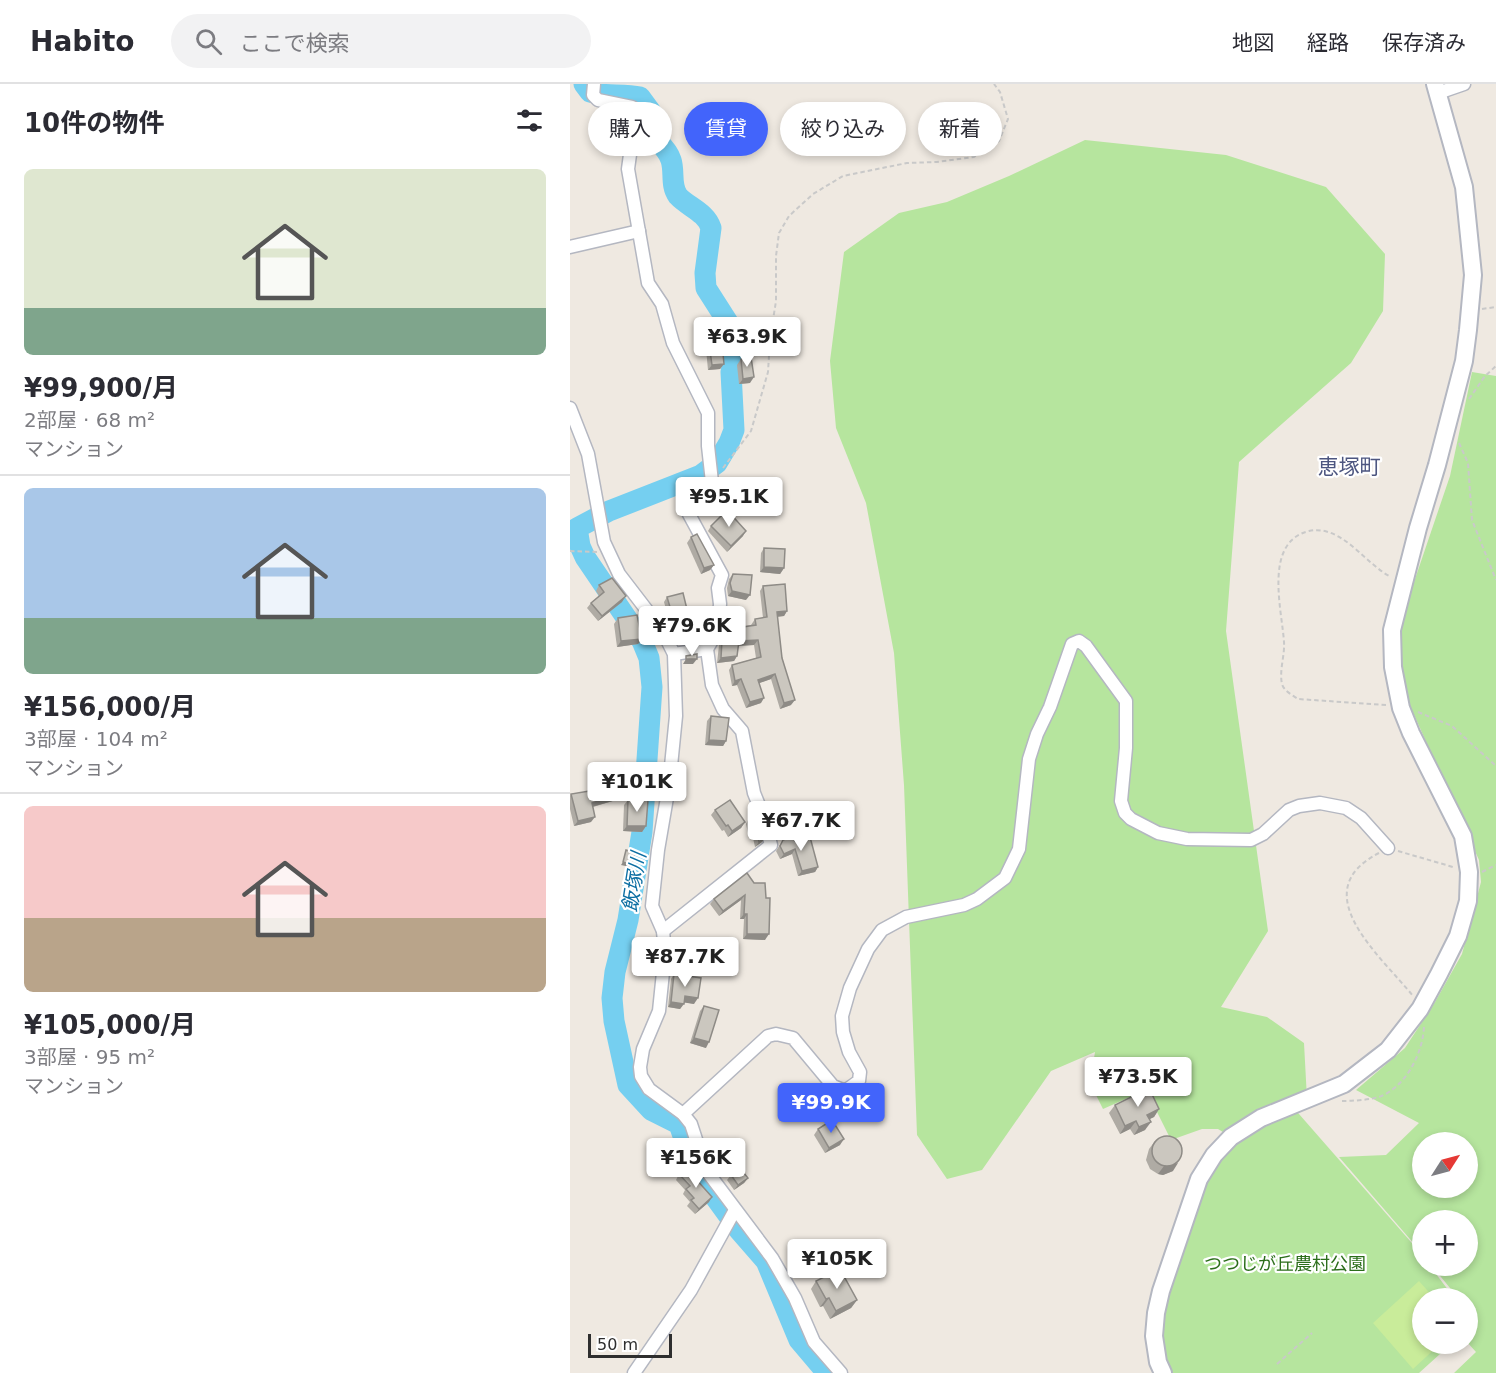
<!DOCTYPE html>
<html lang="ja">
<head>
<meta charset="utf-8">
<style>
  body { margin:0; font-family:"DejaVu Sans","Noto Sans JP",sans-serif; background:#f2f2f3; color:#2b2b33; height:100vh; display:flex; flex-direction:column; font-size:22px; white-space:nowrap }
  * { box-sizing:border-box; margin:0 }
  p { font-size:20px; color:#7c7c81 }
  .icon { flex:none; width:33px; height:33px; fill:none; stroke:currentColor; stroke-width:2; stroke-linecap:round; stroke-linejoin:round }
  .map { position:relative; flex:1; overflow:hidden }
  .panel { display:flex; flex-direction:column; background:#fff; width:570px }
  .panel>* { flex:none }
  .hud { position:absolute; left:18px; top:18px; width:570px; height:54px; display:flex; gap:12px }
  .needle { width:39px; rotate:54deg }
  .fabs { position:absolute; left:842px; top:1048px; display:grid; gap:12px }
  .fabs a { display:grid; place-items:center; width:66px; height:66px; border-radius:50%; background:#fff; box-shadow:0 3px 9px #0003; font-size:30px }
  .scale { position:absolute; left:18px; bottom:15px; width:84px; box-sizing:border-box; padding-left:6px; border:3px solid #2e2e2e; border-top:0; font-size:16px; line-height:21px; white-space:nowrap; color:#2e2e2e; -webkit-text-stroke:4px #fff; paint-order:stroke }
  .price { position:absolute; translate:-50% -51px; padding:0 14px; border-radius:6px; background:#fff; color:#222; font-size:20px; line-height:39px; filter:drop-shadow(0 2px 3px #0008) }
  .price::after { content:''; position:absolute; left:50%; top:36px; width:18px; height:14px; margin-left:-9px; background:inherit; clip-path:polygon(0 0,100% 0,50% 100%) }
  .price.selected { background:#4264fb; color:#fff }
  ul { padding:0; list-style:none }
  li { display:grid; align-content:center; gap:12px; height:318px; padding:0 24px }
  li+li { border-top:2px solid #e1e1e2 }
  li span { display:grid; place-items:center; height:186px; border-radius:9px; color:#555 }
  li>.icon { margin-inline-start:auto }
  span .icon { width:108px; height:108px; fill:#fffc; stroke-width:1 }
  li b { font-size:26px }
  h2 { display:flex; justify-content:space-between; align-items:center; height:72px; padding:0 24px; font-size:26px }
  .tag { padding:0 21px; border-radius:27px; background:#fff; box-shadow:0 3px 9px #0003; font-size:21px; line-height:54px }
  .tag.selected { background:#4264fb; color:#fff }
  header { display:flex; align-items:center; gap:36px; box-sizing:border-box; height:84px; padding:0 30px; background:#fff; border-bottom:2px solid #e1e1e2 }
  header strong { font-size:28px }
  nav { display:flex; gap:33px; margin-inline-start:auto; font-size:21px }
  .search { width:420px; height:54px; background:#f2f2f3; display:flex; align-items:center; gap:15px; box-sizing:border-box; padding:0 21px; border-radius:33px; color:#7c7c81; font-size:22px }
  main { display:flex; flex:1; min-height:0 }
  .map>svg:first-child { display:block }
  .green { fill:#b6e59e; fill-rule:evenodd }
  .pitch { fill:#c9ec9a }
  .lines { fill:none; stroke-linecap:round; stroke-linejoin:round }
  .river { stroke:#75cff0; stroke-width:21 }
  .street-casing { stroke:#b4b7c1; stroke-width:15 }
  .secondary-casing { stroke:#b4b7c1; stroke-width:20 }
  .path { stroke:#c9c9c9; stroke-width:2; stroke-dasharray:4.5 3; stroke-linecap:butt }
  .street { stroke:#fff; stroke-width:12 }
  .secondary { stroke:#fff; stroke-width:16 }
  .wall { fill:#afaba4 }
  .shaded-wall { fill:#8e8b86 }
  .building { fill:#cbc7bf; stroke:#8e8b86; stroke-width:1.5 }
  .labels { text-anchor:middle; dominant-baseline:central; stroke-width:4.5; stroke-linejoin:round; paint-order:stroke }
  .park-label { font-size:18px; fill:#2c6e1b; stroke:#fff }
  .water-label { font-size:20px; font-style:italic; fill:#0d6fa3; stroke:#fff }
  .quarter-label { font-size:21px; fill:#4d5680; stroke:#fff }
</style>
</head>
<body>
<header>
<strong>Habito</strong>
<div class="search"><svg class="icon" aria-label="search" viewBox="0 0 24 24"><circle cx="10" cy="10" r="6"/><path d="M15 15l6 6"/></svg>ここで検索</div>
<nav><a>地図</a><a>経路</a><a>保存済み</a></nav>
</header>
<main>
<section class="panel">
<h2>10件の物件<svg class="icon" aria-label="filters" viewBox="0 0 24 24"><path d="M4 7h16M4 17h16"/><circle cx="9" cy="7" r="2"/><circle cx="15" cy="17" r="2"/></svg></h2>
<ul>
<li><span style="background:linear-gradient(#dfe7d0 75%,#7fa58c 0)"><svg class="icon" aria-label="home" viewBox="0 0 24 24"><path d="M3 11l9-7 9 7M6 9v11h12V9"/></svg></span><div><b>¥99,900/月</b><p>2部屋 · 68 m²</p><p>マンション</p></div></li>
<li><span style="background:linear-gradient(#a9c7e8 70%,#7fa58c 0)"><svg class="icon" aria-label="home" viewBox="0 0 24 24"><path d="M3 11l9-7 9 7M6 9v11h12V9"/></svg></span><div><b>¥156,000/月</b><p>3部屋 · 104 m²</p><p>マンション</p></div></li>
<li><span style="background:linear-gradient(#f6c9c9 60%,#b9a48a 0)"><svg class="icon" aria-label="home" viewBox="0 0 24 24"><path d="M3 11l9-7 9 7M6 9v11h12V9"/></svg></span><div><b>¥105,000/月</b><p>3部屋 · 95 m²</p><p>マンション</p></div></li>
</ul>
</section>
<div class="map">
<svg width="926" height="1289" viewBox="0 0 926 1289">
  <rect width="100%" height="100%" fill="#efe9e1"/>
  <g class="green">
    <polygon points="515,56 656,71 756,103 815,170 813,227 781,279 669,378 656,547 698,847 651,923 697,933 734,959 737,1015 722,1022 841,1158 852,1172 852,1182 860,1182 885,1215 852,1215 852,1260 881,1260 849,1289 593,1289 584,1252 629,1095 661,1053 648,1045 632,1045 601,1056 576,1006 533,1025 520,999 525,968 481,987 412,1086 377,1095 347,1051 334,701 324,569 296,419 266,344 260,277 274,168 329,129 377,118 439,92"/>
    <path d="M902,288l24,4v997h-42l22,-21 -9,-10v-10l10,-10 -10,-12v-11h-8l-27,-33h35v-45h-45v32l-83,-96 47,-2 33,-32 -63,-33 49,-42 30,-46 27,-48 19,-72 -2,-22 -72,-161 -10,-67 53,-156zM852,1059h45v45h-45z"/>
  </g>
  <polygon class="pitch" points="849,1197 865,1215 852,1215 852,1260 870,1260 843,1285 803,1239"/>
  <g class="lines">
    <path class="river" d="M14,0l6,8c16,5 33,1 50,5l11,15c-8,30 13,26 20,48 4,12 -1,25 7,36 10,11 28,16 33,32l-6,45 1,15 30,47 1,10 -6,27 3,58 -5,13 -12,20 -16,12 -92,36 -32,17 3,18 5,11 57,84 7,17 3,29 -10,145 -14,88 -13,52 -3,26 2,23 14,64 23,25 28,14 12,35 24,38 24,33 27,31 33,79 28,33"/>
    <g class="street-casing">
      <g id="street">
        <polyline points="24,0 23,11 28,16 62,23 63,49 58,85 78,199 92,220 103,259 138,329 138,362 142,398 114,421 152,491 148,504 150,520 148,546 137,565 142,601 153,625 172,647 184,709 194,734 201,761 93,847"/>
        <polyline points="868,9 894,0"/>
        <polyline points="0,163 69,147"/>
        <polyline points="0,324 18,370 34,458 49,490 92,546 104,570 106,632 99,702 88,766 82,822 93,847 95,869 89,927 73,965 70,983 71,992 79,1005 113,1030 121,1040 136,1086 202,1174 225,1214 244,1258 271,1289"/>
        <polyline points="104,570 137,565"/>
        <polyline points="113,1030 198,952 206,950 223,954 263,1002 275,1007 289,997 290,988 279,968 273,948 272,932 280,904 298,865 312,846 336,833 394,821 407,815 435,794 449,765 459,675 467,650 480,623 502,560 509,557 516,562 556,617 556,664 551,717 555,729 561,735 588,749 617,755 681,756 693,750 719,726 729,722 750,719 776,724 791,734 818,764"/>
        <polyline points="64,1289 121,1206 165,1126"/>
      </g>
    </g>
    <g class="secondary-casing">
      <polyline id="secondary" points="593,1289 588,1278 584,1252 586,1229 591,1207 629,1095 644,1071 661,1053 691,1034 774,1000 818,966 850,925 869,890 888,852 898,817 899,788 893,752 841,649 831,624 823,583 822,546 848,444 867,381 894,277 898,246 903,191 894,103 865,0"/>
    </g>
    <g class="path">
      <polyline points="912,225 926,223"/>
      <polyline points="899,315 915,292 926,282"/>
      <polyline points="889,359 898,379 902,436 926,496"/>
      <polyline points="153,384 181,347 198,288 200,255 206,217 206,172 209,149 219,132 243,110 273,92 337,79 367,78 404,73 429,57 438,35 430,8 424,0"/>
      <polyline points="0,467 27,468"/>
      <path d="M816,621l-88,-6c-6,-4 -14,-8 -16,-15 -3,-13 3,-29 2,-42 -2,-32 -21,-100 25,-111 33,-7 56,33 82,46"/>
      <polyline points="848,628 882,642 926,682"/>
      <polyline points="828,767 883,783"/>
      <path d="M809,769c-76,39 2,103 34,143"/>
      <polyline points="912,788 926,781"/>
      <path d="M772,1017c11,0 25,-1 37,-4 27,-10 44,-44 45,-71"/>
      <polyline points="707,1280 742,1249"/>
    </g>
    <use href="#street" class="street"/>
    <use href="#secondary" class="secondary"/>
  </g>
  <g class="wall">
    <polygon points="139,260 154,280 150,285 138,286 136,265"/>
    <polygon points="171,275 180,299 169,300 167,281"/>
    <polygon points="141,442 173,452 157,468 138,447"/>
    <polygon points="121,453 144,481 140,486 131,490 117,459"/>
    <polygon points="194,464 214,484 210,490 190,488 191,469"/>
    <polygon points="163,490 176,516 158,512 157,504 159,495"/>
    <polygon points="29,501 52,518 28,537 17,524 21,519 29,512 26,507"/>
    <polygon points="193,502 217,527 214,532 207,533 212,574 221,621 210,625 201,595 189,599 191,619 176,624 167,601 162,602 159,586 162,581 186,574 184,561 168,562 167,572 164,577 147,579 149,561 156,544 160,539 166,544 181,541 185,535 193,534 190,507"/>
    <polygon points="97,513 120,559 109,561 102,548 94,518"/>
    <polygon points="48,534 72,555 68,560 47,563 44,540"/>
    <polygon points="141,632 156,657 153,662 135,661 137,637"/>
    <polygon points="36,693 46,716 23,723 21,738 4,742 0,725 0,712 1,710 33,705 32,698"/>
    <polygon points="58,716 76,742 72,748 53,747 54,721"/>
    <polygon points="145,726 175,738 171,744 158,753 154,746 152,747 141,731"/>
    <polygon points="179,734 195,753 192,758 185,763 183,754 179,753 176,740"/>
    <polygon points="213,756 248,783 245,788 228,792 222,770 210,775 206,767"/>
    <polygon points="177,789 195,856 173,855 174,835 170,835 171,816 149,832 140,820 144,815"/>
    <polygon points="104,890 124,920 114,918 110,925 98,923 101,895"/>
    <polygon points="134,922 136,964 120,959 130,927"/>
    <polygon points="545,1021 589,1025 584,1033 579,1035 575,1046 564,1051 560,1045 550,1050 539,1029"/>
    <polygon points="248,1045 270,1061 255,1069 244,1051"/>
    <polygon points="585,1057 603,1087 593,1091 588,1090 580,1085 576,1076 579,1065"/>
    <polygon points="109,1090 139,1118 125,1130 117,1122 120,1118 113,1110 115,1106 106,1096"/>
    <polygon points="161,1091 178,1094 174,1099 164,1106 157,1096"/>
    <polygon points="246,1197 287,1216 281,1224 260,1235 253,1222 250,1223 241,1205"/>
  </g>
  <g class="shaded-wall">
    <polygon points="154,280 150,285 138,286 142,281"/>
    <polygon points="184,293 180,299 169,300 173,295"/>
    <polygon points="176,447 173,452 157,468 161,462"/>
    <polygon points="144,481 140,486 131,490 134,484"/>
    <polygon points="194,483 214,484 210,490 190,488"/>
    <polygon points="162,507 180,511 176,516 158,512"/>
    <polygon points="56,512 52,518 28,537 32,532"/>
    <polygon points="217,527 214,532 203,533 207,528"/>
    <polygon points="124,554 120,559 109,561 112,556"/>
    <polygon points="72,555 68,560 47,563 51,557"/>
    <polygon points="188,556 184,561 165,562 169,557"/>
    <polygon points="167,572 164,577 147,579 151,574"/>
    <polygon points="116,575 127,575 123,580 113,580"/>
    <polygon points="205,590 201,595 184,601 188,596"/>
    <polygon points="171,595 167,601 162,602 165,597"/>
    <polygon points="194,614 191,619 176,624 180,618"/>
    <polygon points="225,616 221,621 210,625 214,619"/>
    <polygon points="139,656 156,657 153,662 135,661"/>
    <polygon points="50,710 46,716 18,724 22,719"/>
    <polygon points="25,733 21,738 4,742 8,737"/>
    <polygon points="175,738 171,744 158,753 162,747"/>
    <polygon points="57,742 76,742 72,748 53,747"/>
    <polygon points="182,748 187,749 183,754 179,753"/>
    <polygon points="195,753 192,758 185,763 189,758"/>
    <polygon points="225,765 222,770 210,775 214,770"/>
    <polygon points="53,778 62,781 60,783 51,781"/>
    <polygon points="248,783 245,788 228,792 232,787"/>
    <polygon points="175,811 171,816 149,832 153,827"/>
    <polygon points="174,830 177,830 174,835 170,835"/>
    <polygon points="177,850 199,850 195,856 173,855"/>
    <polygon points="115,912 128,914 124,920 111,918"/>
    <polygon points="101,918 114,920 110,925 98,923"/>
    <polygon points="124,954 139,958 136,964 120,959"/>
    <polygon points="589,1025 584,1033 572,1039 577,1031"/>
    <polygon points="566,1037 560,1045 550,1050 555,1042"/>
    <polygon points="581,1038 575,1046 564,1051 569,1043"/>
    <polygon points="274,1055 270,1061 255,1069 259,1064"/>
    <polygon points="608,1079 603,1087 593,1091 588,1090 594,1082"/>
    <polygon points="178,1094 174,1099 164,1106 168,1101"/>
    <polygon points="142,1113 139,1118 125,1130 129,1125"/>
    <polygon points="259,1214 253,1222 250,1223 256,1215"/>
    <polygon points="287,1216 281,1224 260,1235 266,1227"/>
  </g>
  <g class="building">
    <polygon points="152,259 154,280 142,281 139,260"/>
    <polygon points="181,273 184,293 173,295 171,275"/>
    <polygon points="157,426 176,447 161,462 141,442"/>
    <polygon points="127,450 144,481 134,484 121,453"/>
    <polygon points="194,464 215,465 214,484 194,483"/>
    <polygon points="163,490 182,491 180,511 162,507 160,499"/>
    <polygon points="42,494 56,512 32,532 21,519 34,508 29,501"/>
    <polygon points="215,500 217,527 207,528 212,574 225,616 214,619 205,590 188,596 194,614 180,618 171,595 165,597 162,581 191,573 188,556 169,557 167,572 151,574 152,556 160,539 164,539 166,544 186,541 185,535 197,533 193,502"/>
    <polygon points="113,509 124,554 112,556 106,543 97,513"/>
    <polygon points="67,531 72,555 51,557 48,534"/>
    <polygon points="127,570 127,575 116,575 116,572"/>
    <polygon points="141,632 159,634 156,657 139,656"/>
    <polygon points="46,690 50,710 22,719 25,733 8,737 1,710 37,704 36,693"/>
    <polygon points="58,716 78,716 76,742 57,742"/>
    <polygon points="160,716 175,738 162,747 158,741 156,742 145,726"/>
    <polygon points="190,732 195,753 189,758 187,749 182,748 179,734"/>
    <polygon points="223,752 225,757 240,753 248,783 232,787 225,765 214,770 210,762 213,756"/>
    <polygon points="56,766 65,769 62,781 53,778"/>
    <polygon points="177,789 184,799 195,799 196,814 200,814 199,850 177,850 177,830 174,830 175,811 153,827 144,815"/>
    <polygon points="104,890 131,894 128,914 115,912 114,920 101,918"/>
    <polygon points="134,922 149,926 139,958 124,954"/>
    <polygon points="579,1004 589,1025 577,1031 581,1038 569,1043 566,1037 555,1042 545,1021"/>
    <polygon points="262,1036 274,1055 259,1064 248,1045"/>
    <circle cx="597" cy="1067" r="15"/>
    <polygon points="169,1083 178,1094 168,1101 161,1091"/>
    <polygon points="116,1084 142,1113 129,1125 121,1116 124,1114 116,1105 120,1102 109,1090"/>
    <polygon points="270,1185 287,1216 266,1227 259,1214 256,1215 246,1197"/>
  </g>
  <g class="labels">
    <g class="park-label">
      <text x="715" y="1179">つつじが丘農村公園</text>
    </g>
    <g class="water-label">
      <text transform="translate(64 798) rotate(-81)">飯塚川</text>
    </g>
    <g class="quarter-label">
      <text x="779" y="383">恵塚町</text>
    </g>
  </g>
</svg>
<div class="fabs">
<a><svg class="needle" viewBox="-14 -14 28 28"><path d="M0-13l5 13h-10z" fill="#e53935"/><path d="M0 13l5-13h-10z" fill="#7c7c81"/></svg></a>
<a>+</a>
<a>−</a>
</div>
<div class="scale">50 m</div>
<b class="price" style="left:177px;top:284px">¥63.9K</b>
<b class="price" style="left:159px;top:444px">¥95.1K</b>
<b class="price" style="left:122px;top:573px">¥79.6K</b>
<b class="price" style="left:67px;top:729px">¥101K</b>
<b class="price" style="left:231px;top:768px">¥67.7K</b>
<b class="price" style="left:115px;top:904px">¥87.7K</b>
<b class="price" style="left:568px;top:1024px">¥73.5K</b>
<b class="price selected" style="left:261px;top:1050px">¥99.9K</b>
<b class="price" style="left:126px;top:1105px">¥156K</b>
<b class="price" style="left:267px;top:1206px">¥105K</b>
<div class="hud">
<a class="tag">購入</a>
<a class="tag selected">賃貸</a>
<a class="tag">絞り込み</a>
<a class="tag">新着</a>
</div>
</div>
</main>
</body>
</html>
